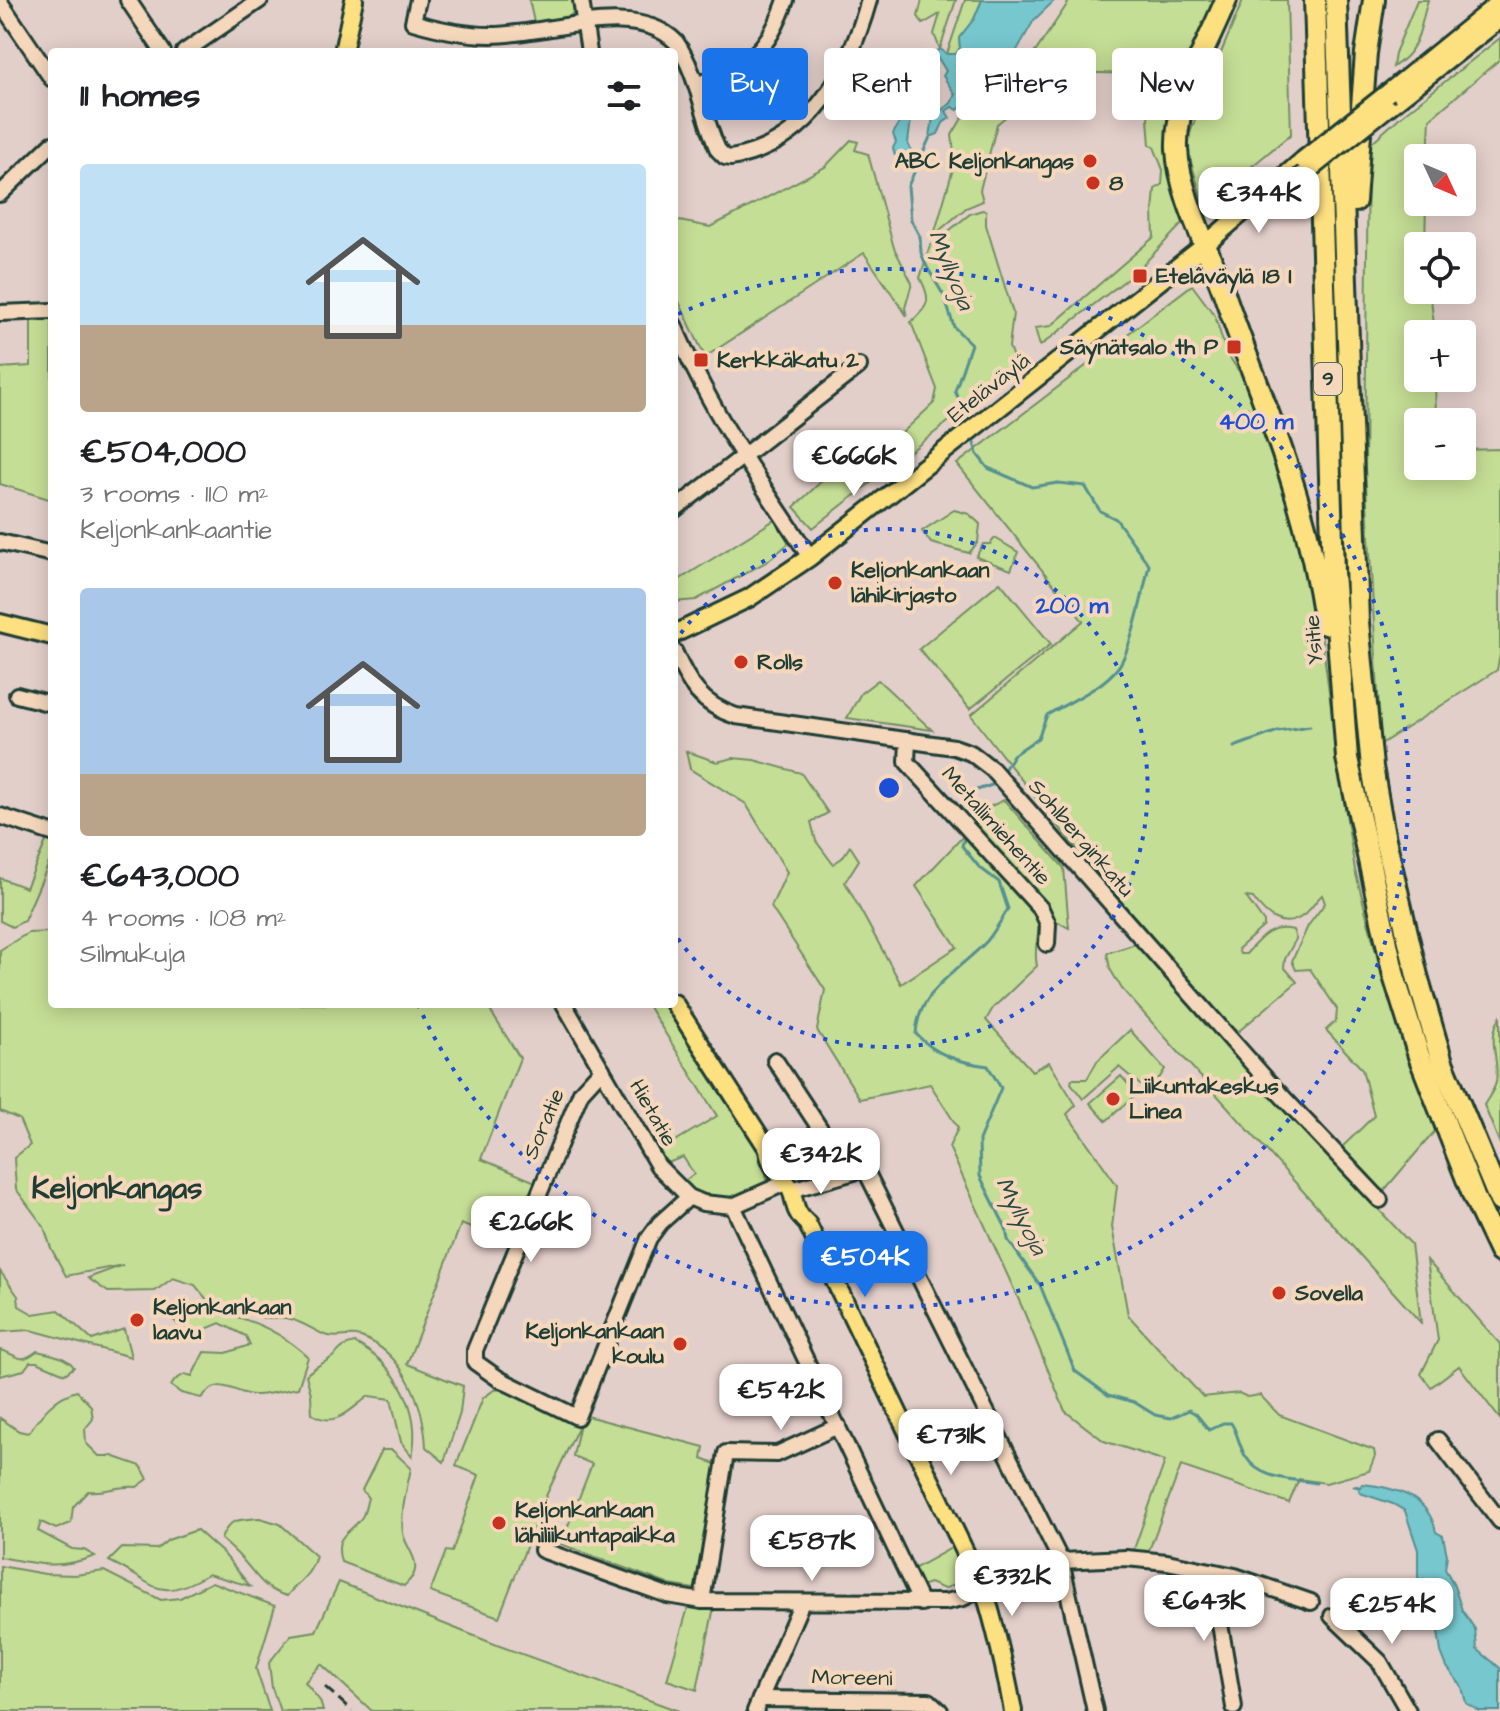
<!DOCTYPE html>
<html lang="en">
<head>
<meta charset="utf-8">
<style>
  body { margin:0; font-family:"Architects Daughter",sans-serif; background:#f2f2f2; color:#202124; height:100vh; display:flex; flex-direction:column; font-size:30px; white-space:nowrap }
  * { box-sizing:border-box; margin:0 }
  p { font-size:26px; color:#757577 }
  .icon { flex:none; width:44px; height:44px; fill:none; stroke:currentColor; stroke-width:2; stroke-linecap:round; stroke-linejoin:round }
  .map { position:relative; flex:1; overflow:hidden }
  .panel { position:absolute; left:48px; top:48px; width:630px; height:960px; display:flex; flex-direction:column; background:#fff; border-radius:8px; box-shadow:0 4px 20px #0003 }
  .panel>* { flex:none }
  .top-card { position:absolute; left:702px; top:48px; width:678px; height:72px; display:flex; gap:16px }
  .needle { width:52px; rotate:134deg }
  .controls { position:absolute; left:1404px; top:144px; display:grid; gap:16px }
  .controls a { display:grid; place-items:center; width:72px; height:72px; border-radius:8px; background:#fff; box-shadow:0 4px 20px #0003; font-size:40px }
  .price { position:absolute; translate:-50% -68px; padding:0 18px; border-radius:16px; background:#fff; color:#222; font-size:26px; line-height:52px; filter:drop-shadow(0 2px 4px #0008) }
  .price::after { content:''; position:absolute; left:50%; top:48px; width:24px; height:18px; margin-left:-12px; background:inherit; clip-path:polygon(0 0,100% 0,50% 100%) }
  .price.selected { background:#1a73e8; color:#fff }
  ul { padding:0; list-style:none }
  li { display:grid; align-content:center; gap:16px; height:424px; padding:0 32px }
  li span { display:grid; place-items:center; height:248px; border-radius:8px; color:#555 }
  li>.icon { margin-inline-start:auto }
  span .icon { width:144px; height:144px; fill:#fffc; stroke-width:1 }
  li b { font-size:34px }
  h2 { display:flex; justify-content:space-between; align-items:center; height:96px; padding:0 32px; font-size:34px }
  .chip { padding:0 28px; border-radius:8px; background:#fff; box-shadow:0 4px 20px #0003; font-size:28px; line-height:72px }
  .chip.selected { background:#1a73e8; color:#fff }
  .map>svg:first-child { display:block }
  .green { fill:#c5de95; stroke:#728e64; stroke-width:2 }
  .water { fill:#77c7cf; stroke:#549091; stroke-width:2 }
  .lines { fill:none; stroke-linecap:round; stroke-linejoin:round }
  .stream { stroke:#549091; stroke-width:3 }
  .minor-casing { stroke:#1f3d34; stroke-width:20 }
  .major-casing { stroke:#1f3d34; stroke-width:22 }
  .highway-casing { stroke:#1f3d34; stroke-width:26 }
  .minor { stroke:#f5d7bb; stroke-width:14 }
  .major { stroke:#fde080; stroke-width:16 }
  .highway { stroke:#fde080; stroke-width:20 }
  .rail { stroke:#1f3d34; stroke-width:3; stroke-dasharray:12 6; stroke-linecap:butt }
  .major-bridge-casing { stroke:#1f3d34; stroke-width:22; stroke-linecap:butt }
  .major-bridge { stroke:#fde080; stroke-width:16 }
  .ring { fill:none; stroke:#1d4ed8; stroke-width:4; stroke-dasharray:4 8 }
  .poi-dot { fill:#c8321e; stroke:#f5d7bb; stroke-width:3 }
  .labels { text-anchor:middle; dominant-baseline:central; stroke-width:8; stroke-linejoin:round; paint-order:stroke }
  .shield { fill:#f5d7bb; stroke:#5f6b5c; stroke-width:2 }
  .shield-label { font-size:20px; font-weight:bold; fill:#1f3d34 }
  .poi-label { font-size:22px; font-weight:bold; fill:#1f3d34; stroke:#f5d7bb; text-anchor:start }
  .street-label { font-size:22px; fill:#1f3d34; stroke:#f5d7bb }
  .water-label { font-size:24px; font-style:italic; fill:#284b44; stroke:#f5d7bb }
  .district-label { font-size:30px; font-weight:bold; fill:#1f3d34; stroke:#f5d7bb }
  .centre { fill:#1d4ed8; stroke:#f5d7bb; stroke-width:4 }
  .ring-label { font-size:24px; text-anchor:middle; font-weight:bold; fill:#1d4ed8; stroke:#f5d7bb; stroke-width:8; stroke-linejoin:round; paint-order:stroke }
</style>
</head>
<body>
<div class="map">
<svg width="1500" height="1711" viewBox="0 0 1500 1711">
  <rect width="100%" height="100%" fill="#e3cfca"/>
  <filter id="ink" filterUnits="userSpaceOnUse"><feTurbulence type="fractalNoise" baseFrequency=".0125" numOctaves="2"/><feDisplacementMap in="SourceGraphic" scale="16" xChannelSelector="R" yChannelSelector="G"/><feConvolveMatrix kernelMatrix="1 2 1 2 8 2 1 2 1" color-interpolation-filters="sRGB"/></filter>
  <g filter="url(#ink)">
    <g class="green">
      <polygon points="529,0 575,0 576,7 570,17 534,22"/>
      <polygon points="922,0 956,0 940,49 934,34 940,14 923,24 918,16"/>
      <polygon points="965,0 982,0 974,19 959,38 960,48 955,55 947,54"/>
      <polygon points="1070,0 1215,0 1168,115 1168,156 1187,219 1136,272 1040,346 1035,328 1051,326 1154,237 1153,212 1155,189 1162,185 1163,170 1154,147 1150,145 1148,119 1152,82 1139,74 1060,72 997,124 980,190 983,201 966,208 934,235 955,162 952,135 961,120 980,96 993,89 1036,51"/>
      <polygon points="1243,0 1287,0 1291,134 1204,206 1186,145 1205,91"/>
      <path d="M1417,0h11c-9,29 -7,49 -35,67l2,-14z"/>
      <polygon points="1500,38 1500,59 1430,119 1428,158 1418,158 1418,202 1426,202 1425,246 1418,246 1418,290 1430,290 1435,334 1418,334 1418,378 1435,378 1436,422 1418,422 1418,466 1462,466 1462,450 1500,449 1500,655 1497,670 1381,744 1365,468 1368,146 1400,117"/>
      <polygon points="851,140 858,142 855,150 868,154 894,248 912,283 905,308 907,316 864,253 705,357 674,291 674,220 710,227 728,218 825,167"/>
      <path d="M982,210l4,1v14l27,88 -4,34 8,21 -204,160 -19,-21 48,-45 14,14 78,-73 3,-14 -26,-67c18,-16 21,-22 9,-44l10,-32 40,-32z"/>
      <path d="M1192,285l23,31 11,36 21,31 20,58 5,-1 44,155 26,193 13,82 24,94 56,167 -53,62 -43,-43 35,-34 -12,-47 -36,-39 10,-9 1,-12 -27,-40 -14,1 -4,-9 16,-35 17,-23 -3,-8c-6,5 -11,15 -18,20 -21,16 -38,1 -51,-17l-7,-1 18,25v4l-26,23 2,5h6c14,-16 25,-30 47,-24l3,9 -11,20 -1,8 13,15 -58,49 -5,-1c-92,-101 -180,-206 -263,-315l112,-94 -126,-157z"/>
      <polygon points="52,316 52,500 0,484 0,368 31,366 31,317"/>
      <polygon points="954,510 969,514 980,524 978,542 969,553 931,543 922,531"/>
      <polygon points="776,519 789,543 768,561 696,600 674,602 674,583"/>
      <polygon points="995,538 1018,552 1011,570 976,557 983,544 990,544"/>
      <polygon points="1000,582 1051,644 970,709 919,649"/>
      <polygon points="878,680 932,730 847,718 861,693"/>
      <path d="M686,751l31,11 16,-4 21,2 47,13 27,40 -17,9 5,19 17,23 9,-6 8,-12 9,14 -14,22 56,102 56,-37 -41,-61 50,-53 70,79c7,22 -4,31 1,54l-44,42 -7,12 46,51 17,-9 27,43 -9,9 50,71 -5,42 16,88 75,82 36,-4 8,4 13,-2 19,20 95,35 1,6 -6,15 -43,12 -27,-4 -10,24 -108,-37 -33,87 -15,-1 32,-91 -61,-20 -39,-30 -43,-104 -73,-160 9,-19 -28,-44 -70,15 -43,-69 8,-40 -54,-83 16,-35 -41,-68 -56,-35z"/>
      <polygon points="1004,800 1064,868 1069,928 1052,919 963,819"/>
      <polygon points="47,839 52,840 52,856 24,921 12,927 0,921 0,878 26,888"/>
      <path d="M52,932v72h434l34,54 -39,101 57,24 -24,62 -53,-21 -54,140 56,22 -3,27 -16,49 -18,-15c-2,-43 -22,-94 -65,-110 -12,-4 -24,3 -36,-2 -14,-6 -25,-15 -40,-17 -8,-2 -16,2 -24,-1 -18,-6 -33,-13 -53,-16l-13,-16 -22,-7 -18,13 -47,1 -20,-14 35,-13 -57,11 -15,-28 -7,-21 -28,-38 -2,-31 16,-13 -11,-26 -19,-8v-161l28,-17z"/>
      <polygon points="1139,943 1247,1068 1411,1244 1421,1323 1122,989 1110,969 1107,953"/>
      <path d="M647,1004h19l62,91c4,19 18,28 27,45 9,15 9,27 13,43 -35,17 -52,29 -85,-1l11,-8 -11,-17 -18,7 -8,-12 60,-36z"/>
      <path d="M1500,1017v127l-16,-39c4,-7 11,-16 12,-23 4,-25 -10,-41 4,-65z"/>
      <polygon points="1130,1030 1165,1069 1160,1077 1145,1089 1119,1067 1083,1099 1071,1083 1072,1079 1087,1079 1097,1061"/>
      <polygon points="1121,1076 1137,1094 1106,1121 1090,1103"/>
      <polygon points="1427,1260 1500,1344 1500,1419 1459,1366 1431,1387 1421,1374 1438,1340"/>
      <polygon points="0,1271 18,1296 19,1306 33,1314 59,1310 92,1340 124,1329 131,1357 31,1330 0,1332"/>
      <path d="M163,1303c55,8 103,14 145,54l-10,31c-14,2 -32,8 -45,7 -23,-3 -32,-20 -52,3l-20,-5 -10,-7 4,-6 10,-6 7,2 12,-24 22,1 24,-8 -4,-9 -26,-13 -21,9 -20,-7 -19,-17z"/>
      <path d="M355,1343c42,22 67,67 57,113l-11,-14 -10,-43 -22,-3c-20,14 -33,33 -57,18l-1,-20 -5,-19c8,-8 12,-9 22,-15 13,-7 8,-13 27,-17z"/>
      <path d="M0,1350c18,4 18,16 37,1 13,3 29,5 37,16l-9,7 -28,-12h-7l-6,8 -24,6z"/>
      <polygon points="504,1389 580,1423 583,1415 704,1447 702,1459 720,1466 695,1589 670,1585 561,1544 592,1464 573,1456 580,1423 546,1496 499,1617 430,1592 446,1551 452,1552 479,1475 456,1466 483,1398 494,1390"/>
      <path d="M77,1391l14,15 2,13 -8,10 1,14 13,13h13l29,10 7,13 -11,8c-18,-2 -32,6 -49,4l-15,16 -2,16 -15,6 -15,-7 -3,9 34,18 12,1 11,6c-37,14 -57,8 -95,1v-139l19,13 9,2c13,-18 27,-37 49,-42z"/>
      <path d="M382,1450h10l19,18c-4,21 -11,44 -8,65 2,13 14,23 12,37 -1,7 -6,11 -11,16l-63,-24c-8,-28 8,-27 21,-45 3,-4 4,-13 6,-19l-6,-8z"/>
      <path d="M260,1518l20,6 36,32c-6,21 -16,23 -29,40 -24,-6 -30,-21 -46,-38 -6,-7 -13,-13 -20,-19 9,-22 17,-19 39,-21z"/>
      <path d="M197,1530l27,24 26,32 -42,-12c-53,31 -51,9 -99,-13l13,-13 35,1 11,-9z"/>
      <polygon points="955,1546 966,1573 962,1575 958,1583 944,1589 930,1583 921,1586 912,1570"/>
      <polygon points="0,1566 45,1574 75,1575 104,1571 161,1600 180,1598 212,1582 275,1606 256,1669 270,1711 0,1711"/>
      <polygon points="339,1582 497,1645 679,1711 372,1711 321,1664 305,1682 320,1701 323,1711 280,1711 272,1688 269,1663 291,1635 316,1631"/>
      <polygon points="689,1604 714,1607 697,1690 667,1680"/>
    </g>
    <g class="water">
      <polygon points="982,0 1055,0 1034,20 1016,52 983,84 970,87 970,97 958,110 952,107 946,111 950,118 943,123 938,134 930,137 933,116 951,103 955,94 943,76 946,71 935,53 940,49 947,54 956,54 960,48 959,38 974,19"/>
      <polygon points="907,109 912,111 908,143 911,151 908,156 899,158 895,155 893,148 896,142 893,134"/>
      <path d="M1362,1484c32,3 67,12 74,48l7,4 4,19 -2,14 8,14 9,27 13,19 2,20 23,19v43h-21l-13,-8 -4,-16 -15,-20 -6,-15 -5,-34 -18,-41v-27l-13,-39 -12,-7 -33,-11 -1,-4z"/>
    </g>
    <g class="lines">
      <g class="stream">
        <polyline points="930,137 908,186 911,220 920,237 921,253 927,267 944,296 954,327 971,344 955,391 963,409"/>
        <path d="M973,439l4,15 11,14 44,19 26,-4 27,3 15,25 16,8 33,46c-5,24 -17,82 -30,101 -17,23 -49,35 -72,49l-9,23 -25,17 -9,15"/>
        <polyline points="1234,747 1278,731 1310,726"/>
        <polyline points="970,822 971,792 995,784"/>
        <path d="M965,835l-3,11 17,21 20,15 9,27c-6,10 -13,22 -21,32 -27,29 -69,49 -71,93 21,22 43,28 72,32l13,22 -22,52 1,36 26,52 2,12 32,45 35,86 33,24 26,7 21,13 16,3 18,-8 7,4 13,16 14,-7h8c7,10 8,24 15,34 14,23 47,22 70,26"/>
        <polyline points="1354,1486 1359,1487"/>
      </g>
      <g class="minor-casing">
        <g id="minor">
          <polyline points="128,0 163,52"/>
          <path d="M418,0l-5,22c24,7 53,13 78,13 55,0 145,-35 185,7 22,32 26,73 42,108l7,7 6,1c80,-14 118,-87 138,-158"/>
          <polyline points="581,0 589,52"/>
          <polyline points="0,2 52,79"/>
          <polyline points="184,52 260,0"/>
          <path d="M697,85c51,-23 70,-29 89,-85"/>
          <polyline points="0,194 52,144"/>
          <polyline points="0,313 52,311"/>
          <path d="M674,325c35,84 86,158 136,232"/>
          <polyline points="674,510 859,366"/>
          <polyline points="0,542 52,554"/>
          <path d="M674,651c14,32 27,54 62,65l218,31 17,6 21,16 274,310 114,121"/>
          <polyline points="17,695 52,704"/>
          <polyline points="908,740 907,762 1041,909 1048,924 1047,944"/>
          <polyline points="0,816 52,833"/>
          <polyline points="564,1004 658,1166 689,1197 703,1203 733,1206 787,1182"/>
          <polyline points="775,1060 849,1173"/>
          <polyline points="602,1069 581,1092 475,1350 475,1362 499,1379 577,1417 649,1238 660,1223 689,1197"/>
          <polyline points="791,1190 865,1169 1061,1561 1095,1711"/>
          <polyline points="733,1206 921,1603"/>
          <polyline points="1438,1440 1500,1521"/>
          <polyline points="542,1550 667,1595 702,1601 945,1602 963,1598 993,1583 1061,1561 1126,1558 1167,1562 1235,1576 1311,1602"/>
          <polyline points="1211,1571 1234,1707"/>
          <polyline points="702,1601 726,1453 777,1454 838,1426"/>
          <polyline points="1332,1616 1380,1662 1408,1711"/>
          <polyline points="760,1699 929,1701 940,1711"/>
          <polyline points="755,1711 802,1602"/>
        </g>
      </g>
      <g class="major-casing">
        <g id="major">
          <polyline points="343,52 354,0"/>
          <polyline points="1389,92 1500,2"/>
          <polyline points="1387,108 1500,19"/>
          <polyline points="0,623 52,636"/>
          <polyline points="674,634 749,598 810,557 1204,246 1303,160"/>
          <polyline points="674,1003 768,1149 776,1154"/>
          <path d="M768,1149c1,15 10,23 19,34 10,11 3,27 20,40l161,335c17,13 40,125 45,153"/>
        </g>
      </g>
      <g class="highway-casing">
        <g id="highway">
          <path d="M1226,0c-19,47 -51,97 -49,149 2,46 32,101 47,144 22,65 50,129 70,195 14,45 24,90 31,136"/>
          <polyline points="1315,0 1333,572 1347,758 1394,976 1419,1056 1474,1197 1500,1252"/>
          <polyline points="1336,0 1358,622 1372,767 1384,835 1417,976 1442,1062 1500,1201"/>
          <polyline points="1355,201 1366,53 1374,0"/>
        </g>
      </g>
      <use href="#minor" class="minor"/>
      <use href="#major" class="major"/>
      <use href="#highway" class="highway"/>
      <polyline class="rail" points="325,1687 352,1711"/>
      <g class="major-bridge-casing">
        <g id="major-bridge">
          <polyline points="1303,160 1389,92"/>
          <polyline points="1289,186 1387,108"/>
        </g>
      </g>
      <use href="#major-bridge" class="major-bridge"/>
    </g>
  </g>
  <g class="ring">
    <path d="M674 643A259 259 0 1 1 674 933"/>
    <path d="M678 314A519 519 0 1 1 419 1007"/>
  </g>
  <g class="poi-dot">
    <circle cx="1090" cy="161" r="8"/>
    <circle cx="1093" cy="183" r="8"/>
    <rect x="1132" y="268" width="16" height="16" rx="4"/>
    <rect x="1226" y="339" width="16" height="16" rx="4"/>
    <rect x="693" y="352" width="16" height="16" rx="4"/>
    <circle cx="835" cy="583" r="8"/>
    <circle cx="741" cy="662" r="8"/>
    <circle cx="1113" cy="1099" r="8"/>
    <circle cx="1279" cy="1293" r="8"/>
    <circle cx="137" cy="1320" r="8"/>
    <circle cx="680" cy="1344" r="8"/>
    <circle cx="499" cy="1523" r="8"/>
  </g>
  <g class="labels">
    <rect class="shield" x="1314" y="363" width="28" height="32" rx="6"/>
    <g class="shield-label">
      <text x="1328" y="379">9</text>
    </g>
    <g class="poi-label">
      <text x="1074" y="161" text-anchor="end">ABC Keljonkangas</text>
      <text x="1109" y="183">8</text>
      <text x="1156" y="276">Eteläväylä 18 I</text>
      <text x="1218" y="347" text-anchor="end">Säynätsalo th P</text>
      <text x="717" y="360">Kerkkäkatu 2</text>
      <text x="851" y="570">Keljonkankaan<tspan x="851" dy="25">lähikirjasto</tspan></text>
      <text x="757" y="662">Rolls</text>
      <text x="1129" y="1086">Liikuntakeskus<tspan x="1129" dy="25">Linea</tspan></text>
      <text x="1295" y="1293">Sovella</text>
      <text x="153" y="1307">Keljonkankaan<tspan x="153" dy="25">laavu</tspan></text>
      <text x="664" y="1331" text-anchor="end">Keljonkankaan<tspan x="664" dy="25">koulu</tspan></text>
      <text x="515" y="1510">Keljonkankaan<tspan x="515" dy="25">lähiliikuntapaikka</tspan></text>
    </g>
    <g class="street-label">
      <text transform="translate(989 388) rotate(-38)">Eteläväylä</text>
      <text transform="translate(1314 640) rotate(-94)">Ysitie</text>
      <text transform="translate(996 826) rotate(48)">Metallimiehentie</text>
      <text transform="translate(1081 838) rotate(49)">Sohlberginkatu</text>
      <text transform="translate(653 1113) rotate(60)">Hietatie</text>
      <text transform="translate(544 1124) rotate(-67)">Soratie</text>
      <text transform="translate(852 1678) rotate(1)">Moreeni</text>
    </g>
    <g class="water-label">
      <text transform="translate(951 270) rotate(68)">Myllyoja</text>
      <text transform="translate(1021 1216) rotate(63)">Myllyoja</text>
    </g>
    <g class="district-label">
      <text x="117" y="1189">Keljonkangas</text>
    </g>
  </g>
  <circle cx="889" cy="788" r="12" class="centre"/>
  <g class="ring-label">
    <text x="1256" y="429">400 m</text>
    <text x="1072" y="613">200 m</text>
  </g>
</svg>
<div class="controls">
<a><svg class="needle" viewBox="-14 -14 28 28"><path d="M0-13l5 13h-10z" fill="#e53935"/><path d="M0 13l5-13h-10z" fill="#757577"/></svg></a>
<a><svg class="icon" aria-label="locate" viewBox="0 0 24 24"><circle cx="12" cy="12" r="6"/><path d="M12 2v4M12 18v4M2 12h4M18 12h4"/></svg></a>
<a>+</a>
<a>−</a>
</div>
<b class="price" style="left:1259px;top:235px">€344K</b>
<b class="price" style="left:854px;top:498px">€666K</b>
<b class="price" style="left:821px;top:1196px">€342K</b>
<b class="price" style="left:531px;top:1264px">€266K</b>
<b class="price selected" style="left:865px;top:1299px">€504K</b>
<b class="price" style="left:781px;top:1432px">€542K</b>
<b class="price" style="left:951px;top:1477px">€731K</b>
<b class="price" style="left:812px;top:1583px">€587K</b>
<b class="price" style="left:1012px;top:1618px">€332K</b>
<b class="price" style="left:1204px;top:1643px">€643K</b>
<b class="price" style="left:1392px;top:1646px">€254K</b>
<div class="top-card">
<a class="chip selected">Buy</a>
<a class="chip">Rent</a>
<a class="chip">Filters</a>
<a class="chip">New</a>
</div>
<section class="panel">
<h2>11 homes<svg class="icon" aria-label="filters" viewBox="0 0 24 24"><path d="M4 7h16M4 17h16"/><circle cx="9" cy="7" r="2"/><circle cx="15" cy="17" r="2"/></svg></h2>
<ul>
<li><span style="background:linear-gradient(#bfe0f5 65%,#b9a48a 0)"><svg class="icon" aria-label="home" viewBox="0 0 24 24"><path d="M3 11l9-7 9 7M6 9v11h12V9"/></svg></span><div><b>€504,000</b><p>3 rooms · 110 m²</p><p>Keljonkankaantie</p></div></li>
<li><span style="background:linear-gradient(#a9c7e8 75%,#b9a48a 0)"><svg class="icon" aria-label="home" viewBox="0 0 24 24"><path d="M3 11l9-7 9 7M6 9v11h12V9"/></svg></span><div><b>€643,000</b><p>4 rooms · 108 m²</p><p>Silmukuja</p></div></li>
</ul>
</section>
</div>
</body>
</html>
